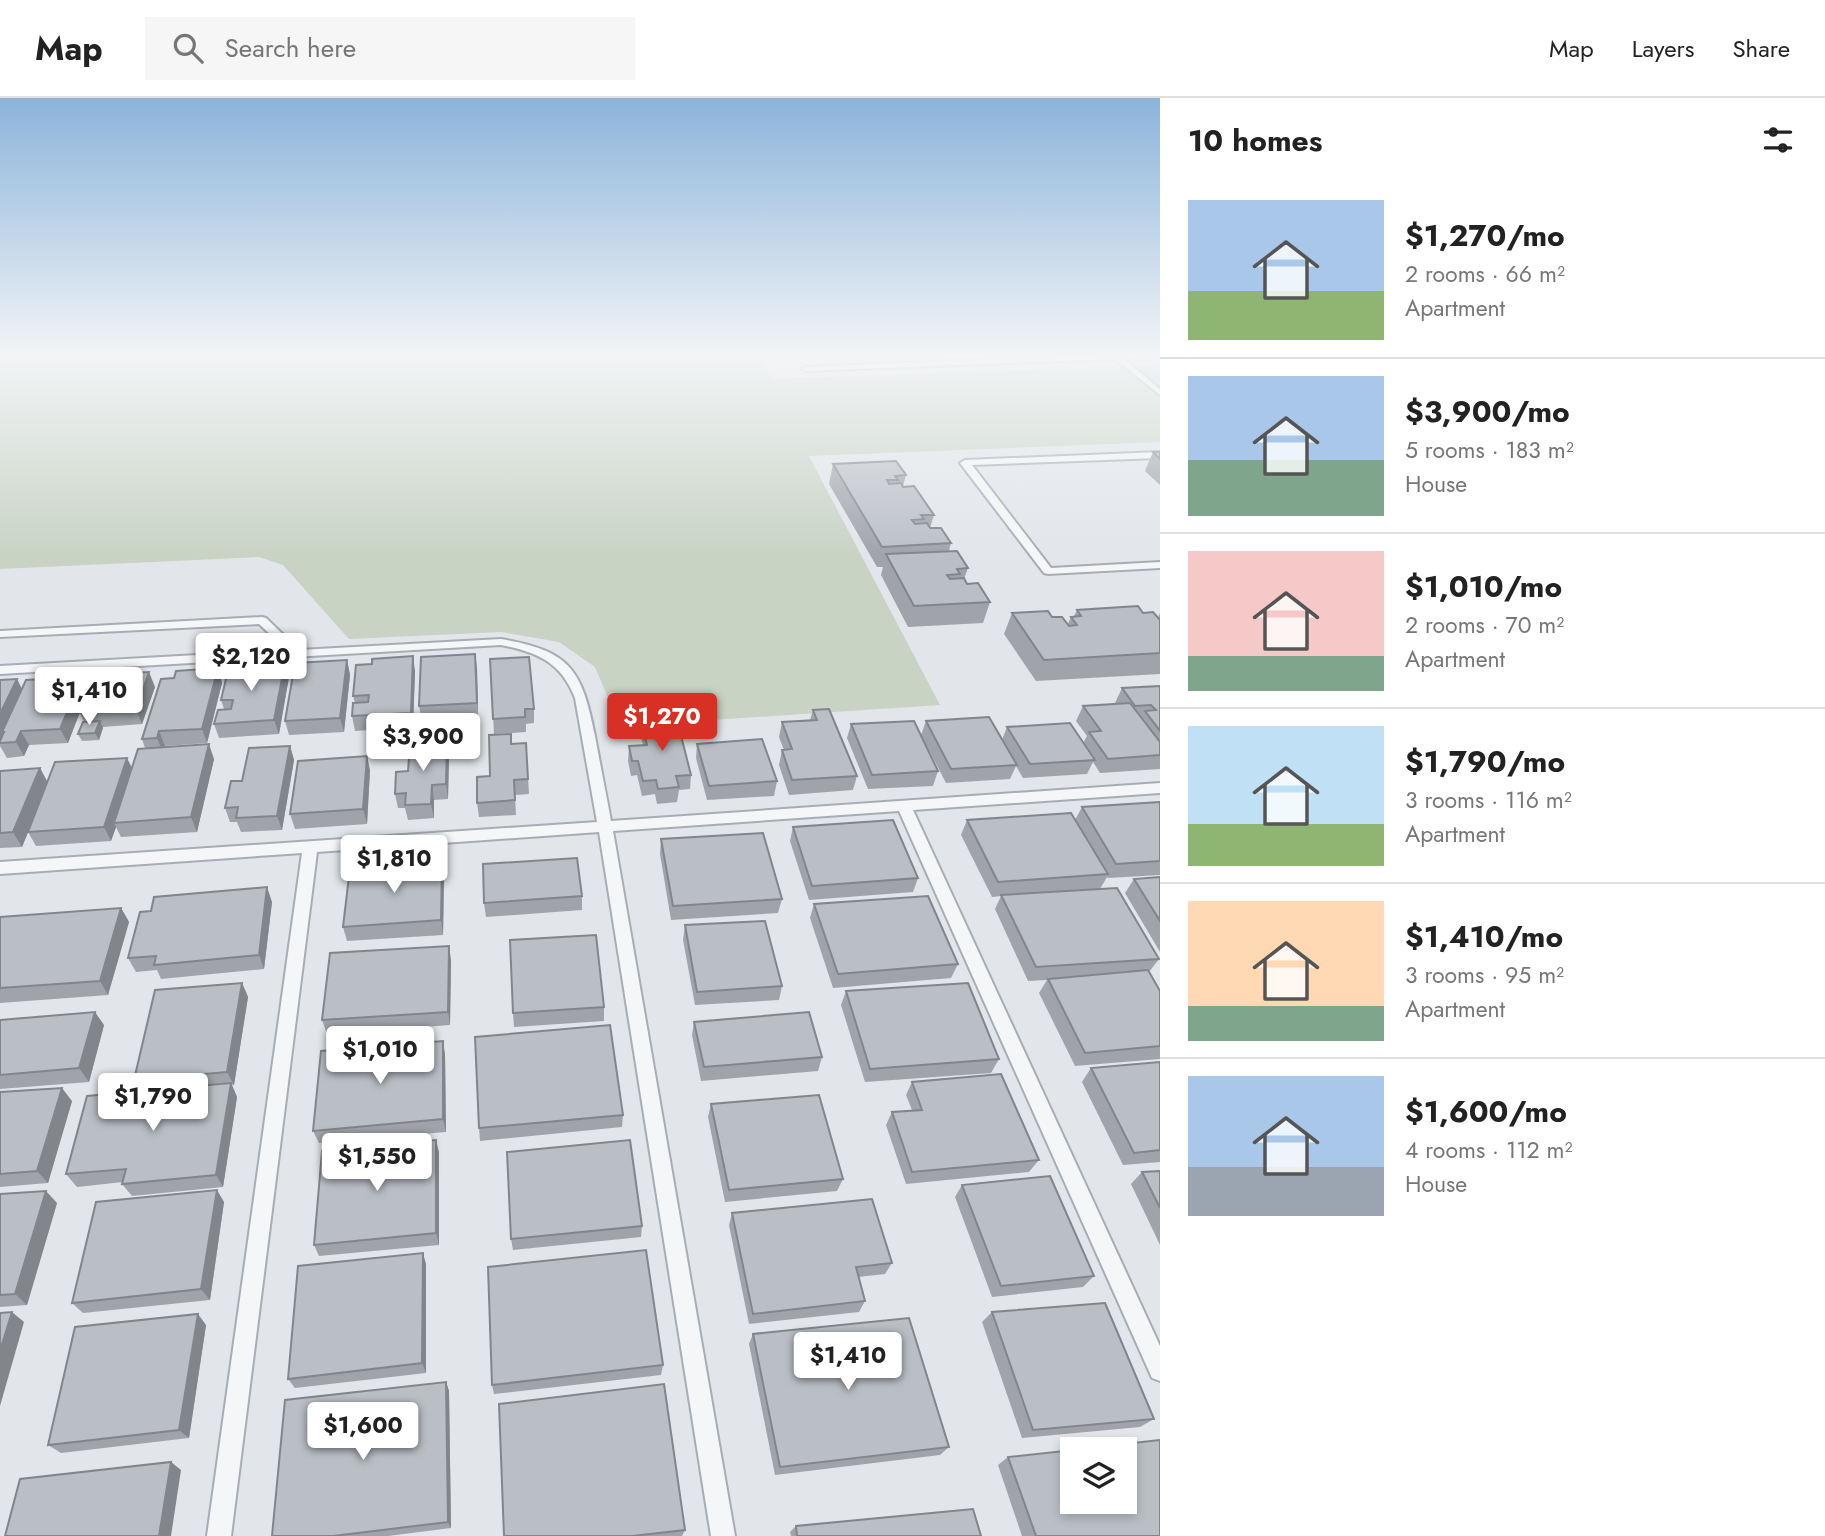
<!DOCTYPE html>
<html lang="en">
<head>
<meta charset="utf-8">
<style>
  body { margin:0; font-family:Jost,sans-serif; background:#f6f6f6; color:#222; height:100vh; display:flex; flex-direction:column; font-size:26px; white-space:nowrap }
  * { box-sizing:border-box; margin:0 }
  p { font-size:23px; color:#767676 }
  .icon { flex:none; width:38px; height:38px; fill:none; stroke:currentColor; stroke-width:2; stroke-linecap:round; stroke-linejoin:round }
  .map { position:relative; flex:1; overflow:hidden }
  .panel { display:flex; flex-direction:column; background:#fff; width:665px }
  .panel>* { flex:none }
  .controls { position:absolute; left:1060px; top:1339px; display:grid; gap:14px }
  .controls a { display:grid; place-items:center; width:77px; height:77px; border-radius:0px; background:#fff; box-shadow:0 4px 10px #0003; font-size:35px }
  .price { position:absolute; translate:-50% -60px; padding:0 16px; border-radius:7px; background:#fff; color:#222; font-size:23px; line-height:46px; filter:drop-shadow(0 2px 4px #0008) }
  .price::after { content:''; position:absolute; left:50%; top:42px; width:21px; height:16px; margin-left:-10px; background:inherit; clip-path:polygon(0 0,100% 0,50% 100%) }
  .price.current { background:#d93025; color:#fff }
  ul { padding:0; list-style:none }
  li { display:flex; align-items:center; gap:21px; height:175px; padding:0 28px }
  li+li { border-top:2px solid #e0e0e0 }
  li span { display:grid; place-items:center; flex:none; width:196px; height:140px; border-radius:0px; color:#555 }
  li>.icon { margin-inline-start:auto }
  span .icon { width:84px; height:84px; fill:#fffc; stroke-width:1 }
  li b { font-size:30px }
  h2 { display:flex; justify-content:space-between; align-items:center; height:84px; padding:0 28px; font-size:30px }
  header { display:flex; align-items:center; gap:42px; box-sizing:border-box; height:98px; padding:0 35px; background:#fff; border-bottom:2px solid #e0e0e0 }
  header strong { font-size:33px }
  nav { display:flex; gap:38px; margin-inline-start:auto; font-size:24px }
  .search { width:490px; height:63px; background:#f6f6f6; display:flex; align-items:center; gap:18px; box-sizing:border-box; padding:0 24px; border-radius:0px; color:#767676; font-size:26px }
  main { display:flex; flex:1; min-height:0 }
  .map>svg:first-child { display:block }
  .green { fill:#c8d3c4 }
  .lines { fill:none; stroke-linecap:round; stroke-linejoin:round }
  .lane-casing { stroke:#a7adb4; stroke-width:4 }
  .lane { fill:#f5f6f8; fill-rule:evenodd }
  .wall { fill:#a0a4aa }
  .shaded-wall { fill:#82868b }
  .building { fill:#babfc6; stroke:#82868b; stroke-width:2 }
</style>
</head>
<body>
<header>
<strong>Map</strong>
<div class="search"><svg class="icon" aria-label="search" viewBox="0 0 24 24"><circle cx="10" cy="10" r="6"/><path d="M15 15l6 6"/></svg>Search here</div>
<nav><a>Map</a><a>Layers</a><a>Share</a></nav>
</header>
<main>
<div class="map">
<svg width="1160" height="1438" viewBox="0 0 1160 1438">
  <rect width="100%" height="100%" fill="#e2e6ea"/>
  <polygon class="green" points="0,257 759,257 772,281 1160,267 1160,344 809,358 940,607 620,628 595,569 559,544 501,534 349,541 283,467 259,459 0,471"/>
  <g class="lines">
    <g class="lane-casing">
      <g id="lane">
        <polygon points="1086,257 1157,257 1124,261 1160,291 1160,297 1115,261 806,273 802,271 806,269"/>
        <polygon points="1160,354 1160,360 972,367 1051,470 1160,464 1160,470 1048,476 1044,475 960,365 965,362"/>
        <path d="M262,519l4,1 33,32 202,-11c70,12 81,31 94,97 5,28 11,57 16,85l549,-38v10l-247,17 247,536v35l-8,-3 -253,-567 -286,20 122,705h-24l-112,-704 -282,20 -86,684h-24l95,-683 -302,21v-12l597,-40 -22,-124c-14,-36 -38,-46 -74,-53l-501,29v-8l287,-16 -28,-26 -259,13v-6z"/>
      </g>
    </g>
    <use href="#lane" class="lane"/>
  </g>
  <g class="wall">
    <polygon points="1153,354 1160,354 1160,387 1145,373"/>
    <polygon points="833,366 906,377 903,388 934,417 930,430 951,445 949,453 968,470 964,481 967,486 990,504 983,525 908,529 881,477 883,469 877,469 829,386"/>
    <polygon points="1077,512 1143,515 1158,520 1160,515 1160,576 1036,583 1004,536 1012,515 1052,519 1068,526 1071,519 1074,518"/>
    <polygon points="490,561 534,611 534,625 526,626 526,634 494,636"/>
    <polygon points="347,562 350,577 344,634 289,637 285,623"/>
    <polygon points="218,570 222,585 207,645 165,648 164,649 214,661 197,734 121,739 116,729 111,743 36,748 28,734 22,749 0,750 0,673 40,670 47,684 132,670 145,650 142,641 174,580"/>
    <polygon points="477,570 478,620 422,623 419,608"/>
    <polygon points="415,573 413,629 355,633 352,618 355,605 353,598"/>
    <polygon points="289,579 279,636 219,640 214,626 224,611 221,602"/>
    <polygon points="17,581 22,591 88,593 68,645 29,647 24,658 7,660 0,648 0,582"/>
    <polygon points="1160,588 1160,671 1100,675 1093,664 1087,676 1023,680 1016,668 1010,681 946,685 921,637 926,623 1002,642 1007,629 1083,645 1087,638 1076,623 1083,608 1115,606 1115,605 1122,590"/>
    <polygon points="155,589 142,626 103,629 103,630 99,642 82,643 78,636 84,624 80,615"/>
    <polygon points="813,612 857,678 853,692 789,697 779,667 782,652 784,652 779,639 782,624 810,622"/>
    <polygon points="641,621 691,677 690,691 679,692 677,704 657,706 655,696 642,698 637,677 631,678 628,663 629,648 643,647 640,636"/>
    <polygon points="851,626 938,673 933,688 868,691 847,640"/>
    <polygon points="447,644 449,659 448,701 434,702 434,720 408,722 405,710 398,710 395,696"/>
    <polygon points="526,645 529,696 515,697 516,717 479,719 477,705 490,678 511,646"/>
    <polygon points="697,646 777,683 774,698 707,702 696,660"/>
    <polygon points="290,648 294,662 282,732 241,734 237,724 230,724 225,710 242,683"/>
    <polygon points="370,672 367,726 295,731 290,716"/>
    <polygon points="1160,704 1160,777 1108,780 1107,779 1100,791 1055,794 1159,861 1149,874 1160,893 1160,961 1075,968 1039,895 1047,882 1028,883 995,811 1001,798 992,799 961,737 967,722 1075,722 1082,709"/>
    <polygon points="793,729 918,780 913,794 809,802 790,743"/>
    <polygon points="661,741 782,801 778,815 671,822 660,756"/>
    <polygon points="444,779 443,837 347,843 343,829"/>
    <polygon points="1160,779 1160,854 1125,795 1134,781"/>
    <polygon points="582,798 582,812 486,819 484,805"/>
    <polygon points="272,804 264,871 161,881 157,872 136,874 128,860"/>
    <polygon points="814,806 958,866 951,880 833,890 810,820"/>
    <polygon points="121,810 129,824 108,897 0,905 0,819"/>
    <polygon points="685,827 782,888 779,902 695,907 683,842"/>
    <polygon points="451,862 450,927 327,936 322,922"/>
    <polygon points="242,885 248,899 234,987 232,987 237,999 223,1089 132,1098 122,1086 123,1084 77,1089 66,1076 141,993 134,982"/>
    <polygon points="846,893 999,961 991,975 865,984 841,907"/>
    <polygon points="604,909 604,923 514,929 513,915"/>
    <polygon points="0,922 104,927 89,984 0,991"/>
    <polygon points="694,924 822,959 818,973 701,983 692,937"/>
    <polygon points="445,956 446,1034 319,1045 313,1033"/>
    <polygon points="1160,964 1160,1064 1123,1067 1082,984 1091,970"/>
    <polygon points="912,984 1039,1062 1029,1074 906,1086 886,1027 892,1014 912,1012 906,997"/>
    <polygon points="0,994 72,1003 48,1085 0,1089"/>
    <polygon points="711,1006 843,1081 837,1093 725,1104 708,1019"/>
    <polygon points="623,1017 622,1029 480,1043 479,1030"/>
    <polygon points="439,1054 439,1147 319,1158 314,1147"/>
    <polygon points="1160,1073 1160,1147 1131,1086 1142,1074"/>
    <polygon points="962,1087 1094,1178 1083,1189 992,1199 955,1099"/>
    <polygon points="0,1096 57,1105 27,1207 0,1209"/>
    <polygon points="224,1104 210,1202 83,1215 72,1205"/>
    <polygon points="732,1115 892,1165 885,1176 858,1179 865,1203 859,1214 749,1226 729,1127"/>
    <polygon points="642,1128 641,1139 513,1152 511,1141"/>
    <polygon points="426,1166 426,1275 295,1290 288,1281"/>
    <polygon points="992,1214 1154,1321 1140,1329 1022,1340 982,1224"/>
    <polygon points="206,1227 189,1340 61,1355 48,1347"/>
    <polygon points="753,1236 949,1349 940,1357 775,1377 749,1246"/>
    <polygon points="663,1267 661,1277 494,1296 492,1287"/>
    <polygon points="446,1284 449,1293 451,1430 388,1438 272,1438"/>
    <polygon points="1008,1359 1160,1438 1022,1438 998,1367"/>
    <polygon points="796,1428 981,1438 791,1438 790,1434"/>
    <polygon points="685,1432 682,1438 504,1438"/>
  </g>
  <g class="shaded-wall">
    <polygon points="475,556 477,570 478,620 477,605"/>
    <polygon points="413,558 415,573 413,629 411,615"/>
    <polygon points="347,562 350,577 344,634 340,620"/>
    <polygon points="285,565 289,579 279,636 274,622"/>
    <polygon points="218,570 222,585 207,645 202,631"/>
    <polygon points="149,574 155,589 142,626 136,612"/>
    <polygon points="82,579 88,593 68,645 60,631"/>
    <polygon points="17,581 24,596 4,634 2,634 4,638 0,645 0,616"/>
    <polygon points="100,623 103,630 99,642 95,635"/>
    <polygon points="21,633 29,647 24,658 16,644"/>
    <polygon points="159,633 165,648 163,655 157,640"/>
    <polygon points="447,644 449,659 448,701 446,686"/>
    <polygon points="209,646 214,661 197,734 191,719"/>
    <polygon points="290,648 294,662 282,732 277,718"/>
    <polygon points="367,658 370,672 367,726 363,711"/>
    <polygon points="127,660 134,674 114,725 116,729 111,743 104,729"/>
    <polygon points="40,670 48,685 22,749 13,734"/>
    <polygon points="432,687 434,702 434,720 431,706"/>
    <polygon points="442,764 444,779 443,837 441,822"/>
    <polygon points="267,789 272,804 264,871 259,857"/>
    <polygon points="121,810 129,824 108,897 100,883"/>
    <polygon points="449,848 451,862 450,927 448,914"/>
    <polygon points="242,885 248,899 234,987 227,974"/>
    <polygon points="95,914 104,927 89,984 79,970"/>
    <polygon points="443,943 445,956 446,1034 443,1021"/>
    <polygon points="231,985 237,999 223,1089 216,1077"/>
    <polygon points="62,990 72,1003 48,1085 37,1073"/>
    <polygon points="436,1042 439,1054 439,1147 436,1135"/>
    <polygon points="217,1092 224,1104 210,1202 201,1191"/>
    <polygon points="46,1093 57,1105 27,1207 15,1196"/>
    <polygon points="423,1155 426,1166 426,1275 422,1265"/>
    <polygon points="12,1214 24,1224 0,1308 0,1253"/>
    <polygon points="198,1216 206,1227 189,1340 179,1332"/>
    <polygon points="446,1284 449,1293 451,1430 448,1424"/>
    <polygon points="171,1364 181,1372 171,1438 159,1438"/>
  </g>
  <g class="building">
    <polygon points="1153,354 1160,354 1160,361"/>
    <polygon points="896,363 906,377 895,378 898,382 887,382 889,386 901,385 903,389 914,388 934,417 921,417 924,421 912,422 915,426 927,425 930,430 941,430 951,445 882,449 833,366"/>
    <polygon points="957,453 968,470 957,471 960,476 947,477 950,481 964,480 967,486 978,485 990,504 914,508 886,456"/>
    <polygon points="1138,508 1143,515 1153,514 1160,522 1160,555 1044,562 1012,515 1048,513 1052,519 1062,519 1069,528 1077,527 1071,519 1081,518 1077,512"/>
    <polygon points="475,556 477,605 419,608 421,559"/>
    <polygon points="413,558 411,615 352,618 353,605 368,604 369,597 353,598 356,567 372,566 372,561"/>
    <polygon points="529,559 534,611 525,611 525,619 493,621 490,561"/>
    <polygon points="347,562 340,620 285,623 295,565"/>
    <polygon points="285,565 274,622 214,626 218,612 231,611 233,602 221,602 229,568"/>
    <polygon points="218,570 202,631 159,633 157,640 142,641 161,581 174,580 176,573"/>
    <polygon points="149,574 136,612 80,615 95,577"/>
    <polygon points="82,579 60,631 21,633 16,644 0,645 0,643 4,634 2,634 26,582"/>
    <polygon points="17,581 0,616 0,582"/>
    <polygon points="1160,588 1160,633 1145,613 1156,612 1151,607 1135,608 1122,590"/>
    <polygon points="1130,605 1160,644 1160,657 1108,661 1089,634 1101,633 1083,608"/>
    <polygon points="829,611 857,678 792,682 782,652 792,651 782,624 817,622 813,612"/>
    <polygon points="676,618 691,677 676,678 679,689 658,691 656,682 643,683 638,663 632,663 629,648 647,647 641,621"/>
    <polygon points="989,619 1017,667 951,671 926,623"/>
    <polygon points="100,623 95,635 78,636 83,624"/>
    <polygon points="914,623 938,673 872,677 851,626"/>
    <polygon points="1070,625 1095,662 1030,666 1007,629"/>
    <polygon points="511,636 511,646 526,645 528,681 514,682 515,702 477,705 477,679 490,678 489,637"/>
    <polygon points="762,641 777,683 709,688 697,646"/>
    <polygon points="447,644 446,686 432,687 431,706 405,707 406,695 395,696 396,674 408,673 410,646"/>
    <polygon points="209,646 191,719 114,725 138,651"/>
    <polygon points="290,648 277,718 236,720 238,709 225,710 231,683 242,683 249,650"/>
    <polygon points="367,658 363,711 290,716 298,663"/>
    <polygon points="127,660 104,729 28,734 55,664"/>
    <polygon points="40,670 13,734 0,735 0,673"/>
    <polygon points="1160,704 1160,763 1116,766 1082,709"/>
    <polygon points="1071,715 1108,776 998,784 967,722"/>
    <polygon points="893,722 918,780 812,788 793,729"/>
    <polygon points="763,735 782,801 673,808 661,741"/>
    <polygon points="577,760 582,798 484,805 483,766"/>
    <polygon points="442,764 441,822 343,829 350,770"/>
    <polygon points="1160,779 1160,823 1134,781"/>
    <polygon points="267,789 259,857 154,867 156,858 128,860 140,814 151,813 154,799"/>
    <polygon points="1117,790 1159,861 1036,869 1001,797"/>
    <polygon points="928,798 958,866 838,876 814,806"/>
    <polygon points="121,810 100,883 0,890 0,819"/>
    <polygon points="765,823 782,888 697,894 685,827"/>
    <polygon points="596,837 604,909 513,915 510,842"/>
    <polygon points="449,848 448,914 322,922 330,855"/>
    <polygon points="1148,872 1160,893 1160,948 1085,955 1048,881"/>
    <polygon points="242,885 227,974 134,982 155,892"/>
    <polygon points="968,885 999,961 870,971 846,893"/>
    <polygon points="95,914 79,970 0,977 0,922"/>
    <polygon points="809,914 822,959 704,969 694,924"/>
    <polygon points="610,927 623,1017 479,1030 475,939"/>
    <polygon points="443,943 443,1021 313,1033 321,953"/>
    <polygon points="1160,964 1160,1052 1134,1055 1091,970"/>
    <polygon points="1001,976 1039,1062 912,1074 892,1014 922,1012 912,984"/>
    <polygon points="231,985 216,1077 122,1086 126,1071 66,1076 87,998"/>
    <polygon points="62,990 37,1073 0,1076 0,994"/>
    <polygon points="819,997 843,1081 729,1092 711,1006"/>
    <polygon points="436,1042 436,1135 314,1147 322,1053"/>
    <polygon points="630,1042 642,1128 511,1141 507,1054"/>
    <polygon points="1160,1073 1160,1110 1142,1074"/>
    <polygon points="1050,1078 1094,1178 1001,1188 962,1087"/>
    <polygon points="217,1092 201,1191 72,1205 96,1104"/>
    <polygon points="46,1093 15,1196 0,1197 0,1096"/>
    <polygon points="872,1101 892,1165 856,1169 865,1203 753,1216 732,1115"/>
    <polygon points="646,1152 663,1267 492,1287 488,1169"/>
    <polygon points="423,1155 422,1265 288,1281 298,1168"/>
    <polygon points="1105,1205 1154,1321 1033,1332 992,1214"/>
    <polygon points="12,1214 0,1253 0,1215"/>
    <polygon points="198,1216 179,1332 48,1347 75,1229"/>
    <polygon points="909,1220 949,1349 780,1369 753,1236"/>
    <polygon points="446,1284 448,1424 333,1438 272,1438 285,1302"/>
    <polygon points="664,1286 685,1432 632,1438 504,1438 499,1306"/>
    <polygon points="1160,1342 1160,1438 1036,1438 1008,1359 1073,1352 1073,1404 1125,1404 1125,1351 1079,1351"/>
    <polygon points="171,1364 159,1438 5,1438 20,1381"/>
    <polygon points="973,1411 981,1438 797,1438 796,1428"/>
  </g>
  <linearGradient id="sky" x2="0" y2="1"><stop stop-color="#8bb4db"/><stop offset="0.56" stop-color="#f2f4f6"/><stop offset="1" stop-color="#f2f4f6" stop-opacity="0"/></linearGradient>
  <rect width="1160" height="459" fill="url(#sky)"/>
</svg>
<div class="controls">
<a><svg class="icon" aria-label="layers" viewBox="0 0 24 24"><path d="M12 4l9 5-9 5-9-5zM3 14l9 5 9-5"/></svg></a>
</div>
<b class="price" style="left:251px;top:595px">$2,120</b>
<b class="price" style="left:89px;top:629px">$1,410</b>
<b class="price current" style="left:662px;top:655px">$1,270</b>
<b class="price" style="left:423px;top:675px">$3,900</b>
<b class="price" style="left:394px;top:797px">$1,810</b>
<b class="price" style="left:380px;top:988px">$1,010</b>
<b class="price" style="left:153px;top:1035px">$1,790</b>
<b class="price" style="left:377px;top:1095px">$1,550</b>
<b class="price" style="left:848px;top:1294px">$1,410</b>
<b class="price" style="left:363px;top:1364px">$1,600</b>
</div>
<section class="panel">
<h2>10 homes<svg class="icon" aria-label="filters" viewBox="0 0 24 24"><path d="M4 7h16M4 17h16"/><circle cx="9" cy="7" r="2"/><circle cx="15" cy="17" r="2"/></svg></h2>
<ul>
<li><span style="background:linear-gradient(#a9c7e8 65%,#8fb573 0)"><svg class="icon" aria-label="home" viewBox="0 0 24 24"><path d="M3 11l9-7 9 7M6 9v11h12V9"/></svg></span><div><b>$1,270/mo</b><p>2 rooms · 66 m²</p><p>Apartment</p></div></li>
<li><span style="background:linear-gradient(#a9c7e8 60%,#7fa58c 0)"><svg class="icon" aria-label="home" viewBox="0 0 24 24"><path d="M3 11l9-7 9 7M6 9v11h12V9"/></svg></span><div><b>$3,900/mo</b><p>5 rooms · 183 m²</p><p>House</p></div></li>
<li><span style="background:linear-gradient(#f6c9c9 75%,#7fa58c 0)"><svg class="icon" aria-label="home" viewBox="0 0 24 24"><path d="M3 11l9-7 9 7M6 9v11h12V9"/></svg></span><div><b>$1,010/mo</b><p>2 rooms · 70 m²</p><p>Apartment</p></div></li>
<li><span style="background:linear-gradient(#bfe0f5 70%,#8fb573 0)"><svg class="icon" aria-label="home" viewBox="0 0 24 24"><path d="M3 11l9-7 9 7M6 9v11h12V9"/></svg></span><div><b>$1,790/mo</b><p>3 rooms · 116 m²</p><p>Apartment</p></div></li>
<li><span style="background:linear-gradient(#ffd9b3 75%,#7fa58c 0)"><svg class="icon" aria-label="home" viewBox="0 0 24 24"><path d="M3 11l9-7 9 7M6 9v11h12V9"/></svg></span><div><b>$1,410/mo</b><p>3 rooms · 95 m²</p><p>Apartment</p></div></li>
<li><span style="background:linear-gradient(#a9c7e8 65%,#9aa5b1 0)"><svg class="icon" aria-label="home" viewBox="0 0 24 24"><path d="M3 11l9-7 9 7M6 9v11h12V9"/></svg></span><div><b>$1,600/mo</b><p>4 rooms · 112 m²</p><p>House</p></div></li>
</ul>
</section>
</main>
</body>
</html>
